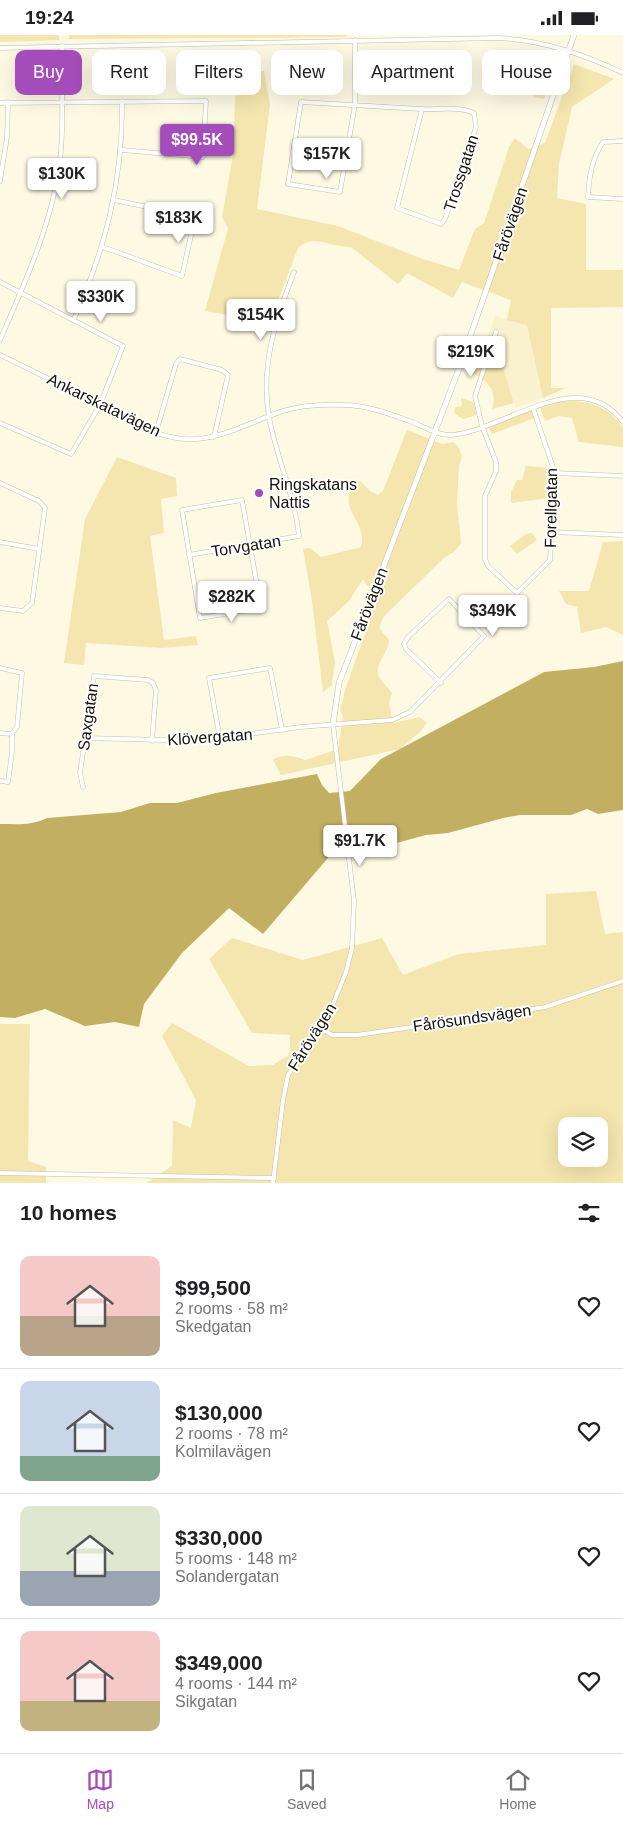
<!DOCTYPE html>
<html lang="en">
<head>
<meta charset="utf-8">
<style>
  body { margin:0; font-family:Arial,sans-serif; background:#f6f6f6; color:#202124; height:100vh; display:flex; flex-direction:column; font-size:19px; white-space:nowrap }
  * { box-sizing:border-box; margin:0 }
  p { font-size:16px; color:#757577 }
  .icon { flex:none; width:28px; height:28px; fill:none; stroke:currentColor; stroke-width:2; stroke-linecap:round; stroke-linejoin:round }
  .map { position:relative; height:1148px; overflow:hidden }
  .details { display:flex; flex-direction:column; background:#fff; flex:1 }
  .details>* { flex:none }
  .banner { position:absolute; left:15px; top:15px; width:594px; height:45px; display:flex; gap:10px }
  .fabs { position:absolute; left:558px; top:1082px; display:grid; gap:10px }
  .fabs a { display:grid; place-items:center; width:50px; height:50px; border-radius:10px; background:#fff; box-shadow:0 5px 20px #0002; font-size:25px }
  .price { position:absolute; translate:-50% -42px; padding:0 11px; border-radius:5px; background:#fff; color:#222; font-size:16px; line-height:32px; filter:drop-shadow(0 1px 2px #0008) }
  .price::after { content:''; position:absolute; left:50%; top:30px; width:15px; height:11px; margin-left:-8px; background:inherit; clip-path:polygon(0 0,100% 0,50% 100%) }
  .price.selected { background:#a34cba; color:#fff }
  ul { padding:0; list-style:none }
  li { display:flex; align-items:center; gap:15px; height:125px; padding:0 20px }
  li+li { border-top:1px solid #e0e0e0 }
  li span { display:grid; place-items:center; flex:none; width:140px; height:100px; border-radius:10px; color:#555 }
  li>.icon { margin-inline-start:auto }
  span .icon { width:60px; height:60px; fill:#fffc; stroke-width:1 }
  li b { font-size:21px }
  h2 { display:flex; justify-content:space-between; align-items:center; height:60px; padding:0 20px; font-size:21px }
  .pill { padding:0 18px; border-radius:10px; background:#fff; box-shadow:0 5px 20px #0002; font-size:18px; line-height:45px }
  .pill.selected { background:#a34cba; color:#fff }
  .status { display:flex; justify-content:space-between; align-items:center; height:35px; padding:0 25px; background:#fff; direction:ltr }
  .status svg { height:14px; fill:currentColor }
  .tabs { display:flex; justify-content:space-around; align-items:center; height:70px; border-top:1px solid #e0e0e0; background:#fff; font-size:14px; color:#757577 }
  .tabs a { display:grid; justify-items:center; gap:2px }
  .tabs .selected { color:#a34cba }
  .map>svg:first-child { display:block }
  .built { fill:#faf1cf }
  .green { fill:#f4e6ae; fill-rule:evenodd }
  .water { fill:#c2af62 }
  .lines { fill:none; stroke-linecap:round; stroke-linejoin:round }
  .minor-casing { stroke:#c5bfa5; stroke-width:5 }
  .tertiary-casing { stroke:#c5bfa5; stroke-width:6 }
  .minor { stroke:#fff; stroke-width:4 }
  .tertiary { stroke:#fff; stroke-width:5 }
  .poi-dot { fill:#a34cba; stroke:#fff; stroke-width:2 }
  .labels { text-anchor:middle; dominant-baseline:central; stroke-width:4; stroke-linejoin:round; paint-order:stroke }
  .street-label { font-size:16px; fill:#131108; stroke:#fff }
  .poi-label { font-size:16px; fill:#131108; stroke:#fff; text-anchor:start }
</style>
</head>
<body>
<div class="status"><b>19:24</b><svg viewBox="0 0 49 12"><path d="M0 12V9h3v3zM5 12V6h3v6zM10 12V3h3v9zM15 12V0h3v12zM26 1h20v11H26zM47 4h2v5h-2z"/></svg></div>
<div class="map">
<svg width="623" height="1148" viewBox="0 0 623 1148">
  <rect width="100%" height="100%" fill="#fef9e3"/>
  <polygon class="built" points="495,281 527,289 543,362 516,373 502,329 477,334"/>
  <g class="green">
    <polygon points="0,0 59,0 59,5 0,7"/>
    <polygon points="69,0 347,0 346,2 69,4"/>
    <polygon points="556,29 544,64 535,62 504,31"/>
    <path d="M574,29l40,15 -42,28 -13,57 -2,34 29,6v66h37v37l-72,1v80h15l-23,10 -16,-73 -20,-5 4,-20 -49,-18 -9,16 -46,-25 -9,11 -47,-37c-20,1 -37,-14 -53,1l-21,55 -31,8 -5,6 -36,-6 23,-83 -6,-11 11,-62 3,-82 28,-2 6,33 -13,105 81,17 82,32 39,12 16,-41 9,-6 25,-76 6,-9 13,11 17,-6z"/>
    <path d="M502,329l12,39 -22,6c7,-21 -7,-28 -22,-38l3,-6h5l-1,4z"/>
    <polygon points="461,363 473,367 477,380 463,384 454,378 455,372 462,371"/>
    <path d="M553,367c28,-3 53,0 70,26v19l-44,-5 -7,-24 -13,-2 -14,5 -5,-13z"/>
    <polygon points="531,375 535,383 492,399 489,394 492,389"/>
    <path d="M407,395l35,14 12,-2 5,6 3,9 -3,8 -2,40 4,38 -6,8 -11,7 -60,58 -5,12 10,12c0,13 -16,24 -10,37 3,5 9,11 13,16l-3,10 4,20 27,-6 7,6 -6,8 -21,18 -119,26 -8,-15c10,-7 22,-4 32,0l33,-11 5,-33 -3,-5 5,-21 29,-81 -4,-20 -7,-10 -14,22 -22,20 8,41 -3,23 -9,7 -11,-91 -9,-52 7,-1 11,9 40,-10c6,-22 -15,-32 -12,-51 0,-5 4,-10 6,-15h5l10,10 8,4 5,-4z"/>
    <polygon points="117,422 176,443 177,461 161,464 164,498 150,501 164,605 196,601 198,610 162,613 86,608 84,630 64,628 85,484"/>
    <polygon points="526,431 551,433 549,463 511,468 511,457 517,445 522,445"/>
    <polygon points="532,498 537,505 517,519 510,511 526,499"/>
    <polygon points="623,506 623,600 606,592 581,598 577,572 566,569 559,556 589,556 603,507"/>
    <path d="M596,856l9,43 18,-2v251h-477l26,-17 1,-46 18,8 5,-28 -34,-64 10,-13 77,43 24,-1 17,-11v-19l-38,-2 -43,-74 23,-21 71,22 79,-22 21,37 55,-21 88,-9v-51zM566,1091h33v33h-33z"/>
    <polygon points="0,989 30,989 28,1126 46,1132 46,1148 0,1148"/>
  </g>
  <path class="water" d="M623,626v149l-25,4 -11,-5 -16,6h-51l-17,3 -55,15 -22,2 -37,10 -20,10 -14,-25 -17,2 -6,7 1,13 -70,82 -34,-26 -47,45 -38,51 -5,23 -24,-5 -30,4 -40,-17 -30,9 -15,-1v-193c17,0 31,2 47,-6l74,-6 29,-9h27l39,-10 101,-19 5,11 7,8 21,-2 31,-32 163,-87 50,-5z"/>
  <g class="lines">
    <g class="minor-casing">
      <g id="minor">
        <path d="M355,5v64l-15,88 -52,-8 13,-82c40,2 80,5 120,7 17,1 38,-3 53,4l2,14 -31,92 -4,5 -44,-16 25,-99"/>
        <path d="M0,13l498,-10c44,2 86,16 125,35"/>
        <polyline points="0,68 206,66 203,122 122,115"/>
        <path d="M623,106l-20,1c-11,17 -14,34 -15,55l35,2"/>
        <polyline points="0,146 7,102 8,67"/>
        <polyline points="103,212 182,241 195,182 114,165"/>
        <polyline points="0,247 123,311 100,370 71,419 0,388"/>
        <path d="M74,284c32,-72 49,-139 48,-218"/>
        <polyline points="496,297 475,361 482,391 496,427 496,436 485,461 485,524 488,531 517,558 550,525 555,438 533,373"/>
        <path d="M0,305c23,-53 48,-107 58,-165 7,-43 3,-85 4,-129"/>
        <path d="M0,320c30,14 59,29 88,44 32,17 71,43 109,40 29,-2 58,-19 86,-28 19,-6 40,-7 60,-6 22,0 45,8 66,16 12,4 29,15 42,14 53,-4 128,-72 172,-13"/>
        <polyline points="156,397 176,329 180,324 222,335 228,340 214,402"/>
        <polyline points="555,438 623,441"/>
        <polyline points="0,448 39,466 45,473 32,568 23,576 0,573"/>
        <polygon points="242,465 261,573 200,583 182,475"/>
        <polyline points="552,497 623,500"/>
        <polyline points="0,507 39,514"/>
        <path d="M189,520l110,-19c-4,-40 -23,-79 -30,-119 -9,-51 7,-98 25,-145"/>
        <polyline points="0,633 22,638 17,692 12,699"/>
        <polyline points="0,698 12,699"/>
        <polyline points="85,703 202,706 300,692 392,685 410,677 484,601 449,564 408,602 404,609 406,614 441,648"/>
        <polyline points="220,704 209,643 270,633 282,695"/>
        <polyline points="0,746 8,747 12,717 12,699"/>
        <polyline points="83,752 80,738 94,641 148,645 153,648 156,655 152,706"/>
        <polyline points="320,993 332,1000 357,1000 496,980 545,972 623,946"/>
        <polyline points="0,1138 274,1143"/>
        <polyline points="273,1148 283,1065 288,1040 329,979 346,937 352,913 354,866 333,689"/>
      </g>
    </g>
    <g class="tertiary-casing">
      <polyline id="tertiary" points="333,689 339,648 460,331 574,0"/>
    </g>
    <use href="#minor" class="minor"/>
    <use href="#tertiary" class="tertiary"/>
  </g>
  <circle class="poi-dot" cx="259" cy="458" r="5"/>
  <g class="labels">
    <g class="street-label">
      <text transform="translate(461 138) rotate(-72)">Trossgatan</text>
      <text transform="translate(510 189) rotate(-71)">Fårövägen</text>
      <text transform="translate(104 370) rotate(26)">Ankarskatavägen</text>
      <text transform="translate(551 473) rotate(-89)">Forellgatan</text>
      <text transform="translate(246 511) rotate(-9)">Torvgatan</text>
      <text transform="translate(369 569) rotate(-69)">Fårövägen</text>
      <text transform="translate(88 682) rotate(-82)">Saxgatan</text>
      <text transform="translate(210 702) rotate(-4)">Klövergatan</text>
      <text transform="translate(472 983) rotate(-8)">Fårösundsvägen</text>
      <text transform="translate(312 1002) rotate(-58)">Fårövägen</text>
    </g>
    <g class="poi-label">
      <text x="269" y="449">Ringskatans<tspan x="269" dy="18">Nattis</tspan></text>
    </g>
  </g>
</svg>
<div class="fabs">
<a><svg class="icon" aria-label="layers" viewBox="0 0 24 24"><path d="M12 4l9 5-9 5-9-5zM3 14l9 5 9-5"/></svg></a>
</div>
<b class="price selected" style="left:197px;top:131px">$99.5K</b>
<b class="price" style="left:327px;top:145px">$157K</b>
<b class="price" style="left:62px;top:165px">$130K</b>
<b class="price" style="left:179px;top:209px">$183K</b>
<b class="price" style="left:101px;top:288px">$330K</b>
<b class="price" style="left:261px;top:306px">$154K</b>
<b class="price" style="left:471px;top:343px">$219K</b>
<b class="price" style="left:232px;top:588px">$282K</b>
<b class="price" style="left:493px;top:602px">$349K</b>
<b class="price" style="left:360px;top:832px">$91.7K</b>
<div class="banner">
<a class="pill selected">Buy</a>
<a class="pill">Rent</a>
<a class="pill">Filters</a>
<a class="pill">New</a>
<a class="pill">Apartment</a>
<a class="pill">House</a>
</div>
</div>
<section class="details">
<h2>10 homes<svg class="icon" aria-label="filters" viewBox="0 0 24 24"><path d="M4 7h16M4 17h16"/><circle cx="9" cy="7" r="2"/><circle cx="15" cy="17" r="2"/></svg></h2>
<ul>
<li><span style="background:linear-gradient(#f6c9c9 60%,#b9a48a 0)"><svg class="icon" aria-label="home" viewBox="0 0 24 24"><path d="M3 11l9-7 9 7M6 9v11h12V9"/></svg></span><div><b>$99,500</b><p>2 rooms · 58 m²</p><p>Skedgatan</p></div><svg class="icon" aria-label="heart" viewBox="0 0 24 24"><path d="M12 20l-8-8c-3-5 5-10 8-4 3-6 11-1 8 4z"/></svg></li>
<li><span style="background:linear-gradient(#c9d6e8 75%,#7fa58c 0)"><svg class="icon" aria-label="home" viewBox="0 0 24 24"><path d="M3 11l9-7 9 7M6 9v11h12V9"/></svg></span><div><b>$130,000</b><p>2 rooms · 78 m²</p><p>Kolmilavägen</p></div><svg class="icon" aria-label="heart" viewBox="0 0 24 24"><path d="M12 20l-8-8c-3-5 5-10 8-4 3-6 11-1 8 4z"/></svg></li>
<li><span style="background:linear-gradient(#dfe7d0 65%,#9aa5b1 0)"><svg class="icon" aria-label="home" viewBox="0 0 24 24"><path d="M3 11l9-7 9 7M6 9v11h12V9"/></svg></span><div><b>$330,000</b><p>5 rooms · 148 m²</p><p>Solandergatan</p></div><svg class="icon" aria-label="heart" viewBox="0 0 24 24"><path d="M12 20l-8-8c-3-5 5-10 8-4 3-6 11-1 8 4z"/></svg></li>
<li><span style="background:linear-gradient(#f6c9c9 70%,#c2b280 0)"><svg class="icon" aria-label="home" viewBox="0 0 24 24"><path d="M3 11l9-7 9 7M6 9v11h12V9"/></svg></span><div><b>$349,000</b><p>4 rooms · 144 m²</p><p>Sikgatan</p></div><svg class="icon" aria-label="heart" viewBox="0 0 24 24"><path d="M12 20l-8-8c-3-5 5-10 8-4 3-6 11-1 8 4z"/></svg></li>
</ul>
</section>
<nav class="tabs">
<a class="selected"><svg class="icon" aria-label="map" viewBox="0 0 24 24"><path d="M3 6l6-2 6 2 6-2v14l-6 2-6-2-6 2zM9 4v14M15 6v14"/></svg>Map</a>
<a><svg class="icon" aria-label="saved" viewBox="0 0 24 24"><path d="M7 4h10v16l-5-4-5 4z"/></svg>Saved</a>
<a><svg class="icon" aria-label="home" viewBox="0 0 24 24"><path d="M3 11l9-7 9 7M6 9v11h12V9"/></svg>Home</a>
</nav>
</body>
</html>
